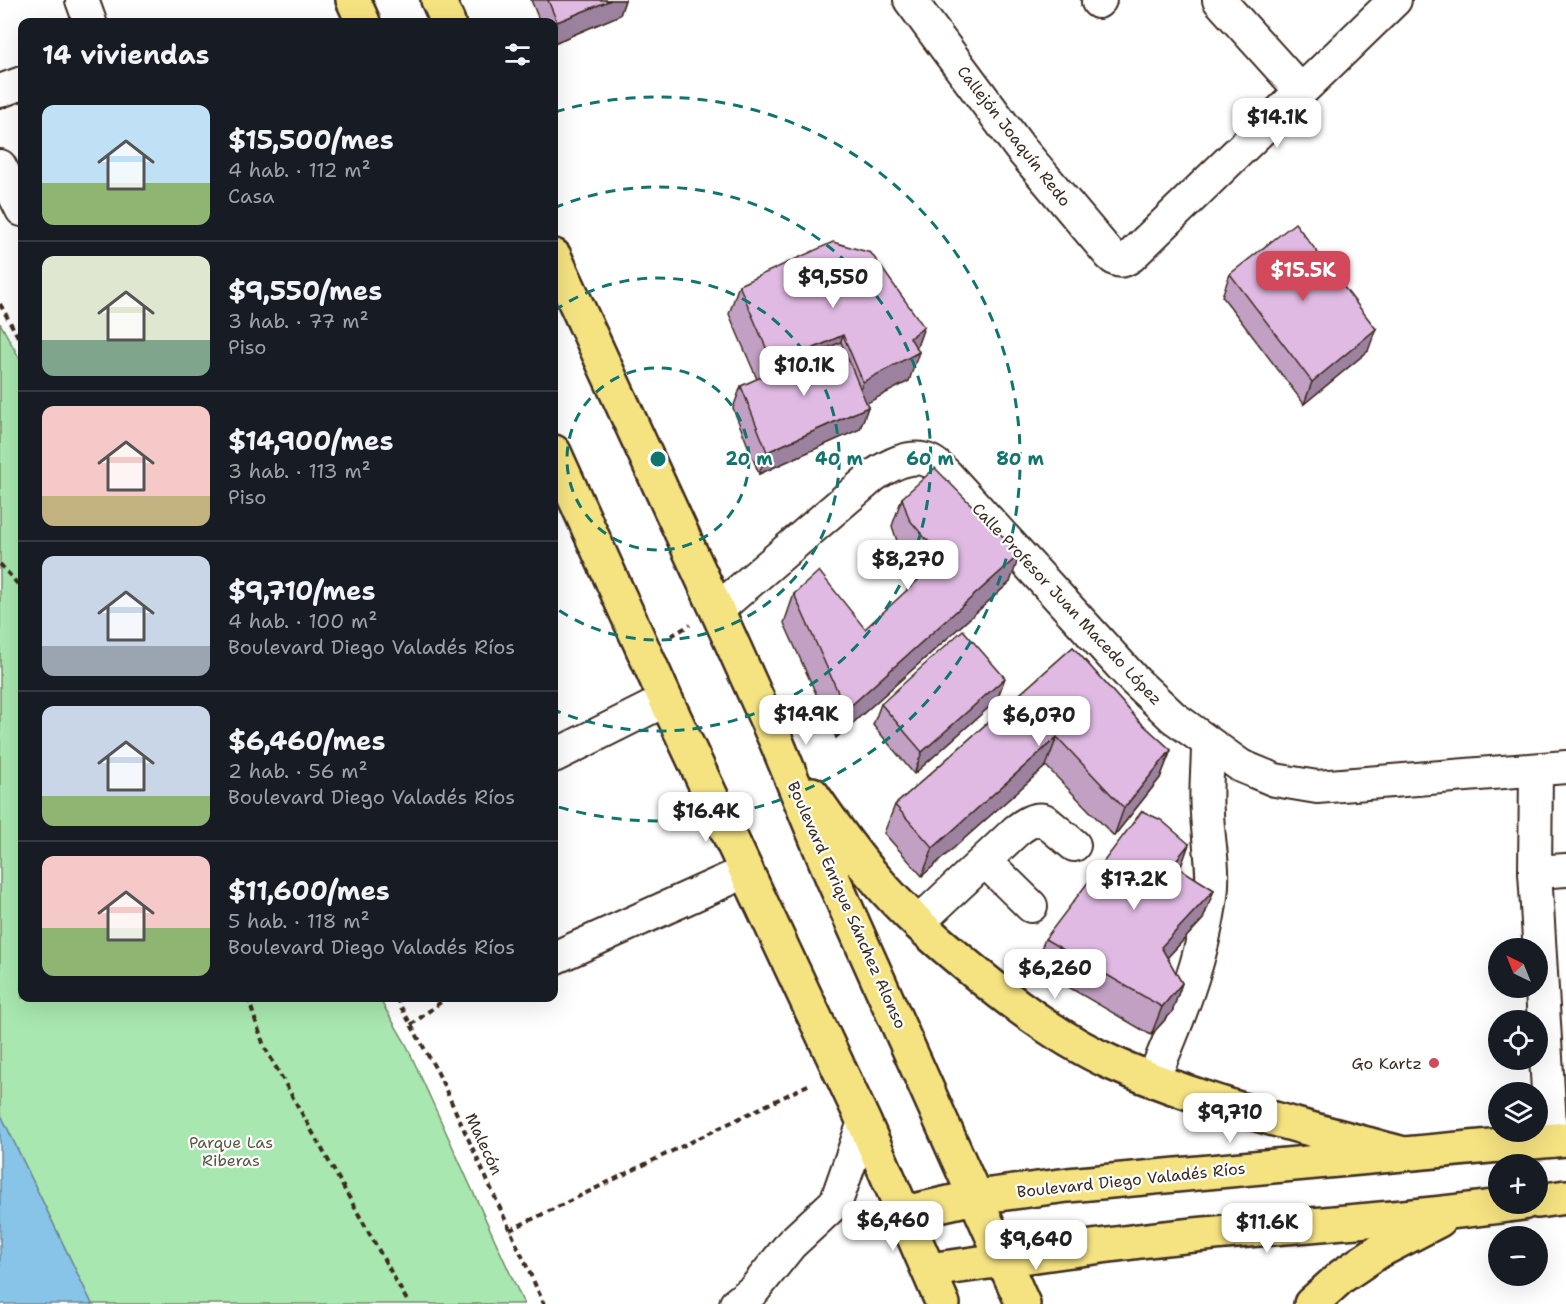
<!DOCTYPE html>
<html lang="es">
<head>
<meta charset="utf-8">
<style>
  body { margin:0; font-family:"Shantell Sans",sans-serif; background:#20242c; color:#f1f3f6; height:100vh; display:flex; flex-direction:column; font-size:22px; white-space:nowrap }
  * { box-sizing:border-box; margin:0 }
  p { font-size:20px; color:#9ea1a6 }
  .icon { flex:none; width:33px; height:33px; fill:none; stroke:currentColor; stroke-width:2; stroke-linecap:round; stroke-linejoin:round }
  .map { position:relative; flex:1; overflow:hidden }
  .drawer { position:absolute; left:18px; top:18px; width:540px; height:984px; display:flex; flex-direction:column; background:#171b24; border-radius:12px; box-shadow:0 6px 24px #0002 }
  .drawer>* { flex:none }
  .needle { width:39px; rotate:317deg }
  .tools { position:absolute; left:1488px; top:938px; display:grid; gap:12px }
  .tools a { display:grid; place-items:center; width:60px; height:60px; border-radius:50%; background:#171b24; box-shadow:0 6px 24px #0002; font-size:30px }
  .price { position:absolute; translate:-50% -51px; padding:0 14px; border-radius:12px; background:#fff; color:#222; font-size:20px; line-height:39px; filter:drop-shadow(0 2px 3px #0008) }
  .price::after { content:''; position:absolute; left:50%; top:36px; width:18px; height:14px; margin-left:-9px; background:inherit; clip-path:polygon(0 0,100% 0,50% 100%) }
  .price.on { background:#d1495b; color:#fff }
  ul { padding:0; list-style:none }
  li { display:flex; align-items:center; gap:18px; height:150px; padding:0 24px }
  li+li { border-top:2px solid #363941 }
  li span { display:grid; place-items:center; flex:none; width:168px; height:120px; border-radius:12px; color:#555 }
  li>.icon { margin-inline-start:auto }
  span .icon { width:72px; height:72px; fill:#fffc; stroke-width:1 }
  li b { font-size:26px }
  h2 { display:flex; justify-content:space-between; align-items:center; height:72px; padding:0 24px; font-size:26px }
  .map>svg:first-child { display:block }
  .green { fill:#a8e7af; stroke:#728866; stroke-width:1.5 }
  .water { fill:#87c4e7; stroke:#698697; stroke-width:1.5 }
  .lines { fill:none; stroke-linecap:round; stroke-linejoin:round }
  .minor-casing { stroke:#3b2a1e; stroke-width:36 }
  .major-casing { stroke:#3b2a1e; stroke-width:38 }
  .path { stroke:#3b2a1e; stroke-width:4; stroke-dasharray:6 4.5; stroke-linecap:butt }
  .minor { stroke:#fff; stroke-width:32 }
  .major { stroke:#f5e382; stroke-width:33 }
  .wall { fill:#c1a0c3; stroke:#3b2a1e; stroke-width:1.5 }
  .shaded-wall { fill:#9d829f; stroke:#3b2a1e; stroke-width:1.5 }
  .building { fill:#e0bae3; stroke:#3b2a1e; stroke-width:1.5 }
  .ring { fill:none; stroke:#0f766e; stroke-width:3; stroke-dasharray:10 8 }
  .poi-dot { fill:#d1495b; stroke:#fff; stroke-width:2 }
  .labels { text-anchor:middle; dominant-baseline:central; stroke-width:4.5; stroke-linejoin:round; paint-order:stroke }
  .street-label { font-size:16px; fill:#3b2a1e; stroke:#fff }
  .poi-label { font-size:16px; fill:#3b2a1e; stroke:#fff; text-anchor:end }
  .park-label { font-size:16px; fill:#565942; stroke:#fff }
  .centre { fill:#0f766e; stroke:#fff; stroke-width:3 }
  .ring-label { font-size:18px; text-anchor:middle; font-weight:bold; fill:#0f766e; stroke:#fff; stroke-width:4.5; stroke-linejoin:round; paint-order:stroke }
</style>
</head>
<body>
<div class="map">
<svg width="1566" height="1304" viewBox="0 0 1566 1304">
  <rect width="100%" height="100%" fill="#fff"/>
  <filter id="ink" filterUnits="userSpaceOnUse"><feTurbulence type="fractalNoise" baseFrequency=".0167" numOctaves="2"/><feDisplacementMap in="SourceGraphic" scale="12" xChannelSelector="R" yChannelSelector="G"/><feConvolveMatrix kernelMatrix="1 2 1 2 8 2 1 2 1" color-interpolation-filters="sRGB"/></filter>
  <g filter="url(#ink)">
    <polygon class="green" points="0,323 22,363 22,998 379,998 406,1044 524,1304 92,1304 0,1113"/>
    <polygon class="water" points="0,1113 92,1304 0,1304"/>
    <g class="lines">
      <g class="minor-casing">
        <g id="minor">
          <polyline points="82,0 90,22"/>
          <path d="M910,0l110,148 90,107c8,8 13,7 21,1l264,-256"/>
          <polyline points="1219,0 1301,91"/>
          <polyline points="1098,2 1100,0"/>
          <polyline points="0,91 22,83"/>
          <polyline points="0,166 22,210"/>
          <path d="M717,610l156,-134c15,-10 37,-23 56,-15 6,2 11,8 16,12l190,208 38,36 68,49 34,14 42,7 249,-20"/>
          <polyline points="554,756 666,700"/>
          <polyline points="1536,770 1535,872 1551,1141"/>
          <polyline points="985,861 1031,906"/>
          <polyline points="1535,872 1566,870"/>
          <path d="M918,923l98,-92c9,-7 17,-13 28,-11l30,25"/>
          <polyline points="554,958 747,871"/>
          <path d="M1153,1079c25,-58 50,-119 58,-183 4,-27 -3,-55 -4,-83 -2,-22 1,-46 1,-69"/>
          <polyline points="736,1304 754,1290 791,1244 836,1202 864,1122"/>
        </g>
      </g>
      <g class="major-casing">
        <g id="major">
          <polyline points="353,0 363,22"/>
          <polyline points="438,0 448,22"/>
          <polyline points="554,256 717,610 777,743 833,879 1023,1304"/>
          <polyline points="554,452 666,700 864,1122 943,1304"/>
          <path d="M812,794c20,29 40,58 63,84 28,34 62,63 96,91 43,36 91,72 143,95 92,40 190,63 286,89"/>
          <polyline points="1538,1201 1566,1197"/>
          <polyline points="904,1213 975,1197 1068,1185 1566,1139"/>
          <path d="M929,1270c92,-12 184,-28 276,-36 106,-10 213,-16 318,-31"/>
          <polyline points="1311,1304 1342,1276 1379,1251 1439,1220"/>
        </g>
      </g>
      <g class="path">
        <polyline points="0,304 22,344"/>
        <polyline points="0,564 22,589"/>
        <polyline points="671,636 690,625"/>
        <polyline points="248,998 264,1046 409,1304"/>
        <polyline points="396,998 438,1073 544,1304"/>
        <polyline points="411,1025 446,998"/>
        <polyline points="510,1230 812,1083"/>
      </g>
      <use href="#minor" class="minor"/>
      <use href="#major" class="major"/>
    </g>
    <g class="wall">
      <polygon points="531,0 625,0 620,15 554,43 554,22 540,22"/>
      <polygon points="1230,274 1368,351 1304,404 1222,296"/>
      <polygon points="739,285 924,327 916,348 909,381 866,403 868,407 860,429 759,474 733,408 741,386 757,379 729,314"/>
      <polygon points="902,498 1010,582 836,738 784,623 794,594 865,629 924,575 914,566 899,547 892,526"/>
      <polygon points="1073,647 1138,720 1171,750 1160,778 1114,836 1046,766 922,876 884,833 895,805"/>
      <polygon points="997,700 914,774 873,725 881,704"/>
      <polygon points="1189,844 1180,869 1214,890 1203,919 1167,958 1182,983 1172,1012 1151,1035 1034,967 1045,939"/>
    </g>
    <g class="shaded-wall">
      <polygon points="611,0 625,0 620,15 554,43 554,33 557,22"/>
      <polygon points="924,327 914,355 919,352 909,381 852,411 863,382 910,338"/>
      <polygon points="1376,329 1368,351 1304,404 1312,382"/>
      <polygon points="843,335 833,363 764,395 774,366"/>
      <polygon points="868,407 860,429 759,474 767,452"/>
      <polygon points="1020,554 1010,582 836,738 846,710"/>
      <polygon points="1005,678 997,700 914,774 922,752"/>
      <polygon points="1057,737 1046,766 922,876 933,848"/>
      <polygon points="1171,750 1160,778 1114,836 1124,808"/>
      <polygon points="1189,844 1179,872 1173,864"/>
      <polygon points="1214,890 1203,919 1151,975 1161,947"/>
      <polygon points="1182,983 1172,1012 1151,1035 1162,1007"/>
    </g>
    <g class="building">
      <polygon points="548,0 611,0 557,22"/>
      <polygon points="1295,223 1376,329 1312,382 1230,274"/>
      <polygon points="833,242 871,253 924,327 910,338 919,352 863,382 843,335 774,366 739,285"/>
      <polygon points="841,342 868,407 767,452 741,386"/>
      <polygon points="935,468 1020,554 846,710 794,594 819,571 865,629 944,556 924,537 909,519 902,498"/>
      <polygon points="963,630 1005,678 922,752 881,704"/>
      <polygon points="1073,647 1138,720 1171,750 1124,808 1057,737 933,848 895,805"/>
      <polygon points="1142,811 1161,820 1189,844 1173,864 1214,890 1161,947 1182,983 1162,1007 1045,939"/>
    </g>
  </g>
  <g class="ring">
    <circle cx="658" cy="459" r="91"/>
    <path d="M554 311A181 181 0 1 1 554 607"/>
    <path d="M554 208A272 272 0 1 1 554 710"/>
    <path d="M555 112A362 362 0 1 1 555 806"/>
  </g>
  <circle class="poi-dot" cx="1434" cy="1063" r="6"/>
  <g class="labels">
    <g class="street-label">
      <text transform="translate(1014 136) rotate(52)">Callejón Joaquín Redo</text>
      <text transform="translate(1067 604) rotate(47)">Calle Profesor Juan Macedo López</text>
      <text transform="translate(847 905) rotate(66)">Boulevard Enrique Sánchez Alonso</text>
      <text transform="translate(484 1144) rotate(65)">Malecón</text>
      <text transform="translate(1131 1180) rotate(-6)">Boulevard Diego Valadés Ríos</text>
    </g>
    <g class="poi-label">
      <text x="1422" y="1063">Go Kartz</text>
    </g>
    <g class="park-label">
      <text x="231" y="1142">Parque Las<tspan x="231" dy="18">Riberas</tspan></text>
    </g>
  </g>
  <circle cx="658" cy="459" r="9" class="centre"/>
  <g class="ring-label">
    <text x="749" y="465">20 m</text>
    <text x="839" y="465">40 m</text>
    <text x="930" y="465">60 m</text>
    <text x="1020" y="465">80 m</text>
  </g>
</svg>
<div class="tools">
<a><svg class="needle" viewBox="-14 -14 28 28"><path d="M0-13l5 13h-10z" fill="#e53935"/><path d="M0 13l5-13h-10z" fill="#9ea1a6"/></svg></a>
<a><svg class="icon" aria-label="locate" viewBox="0 0 24 24"><circle cx="12" cy="12" r="6"/><path d="M12 2v4M12 18v4M2 12h4M18 12h4"/></svg></a>
<a><svg class="icon" aria-label="layers" viewBox="0 0 24 24"><path d="M12 4l9 5-9 5-9-5zM3 14l9 5 9-5"/></svg></a>
<a>+</a>
<a>−</a>
</div>
<b class="price" style="left:1277px;top:149px">$14.1K</b>
<b class="price on" style="left:1303px;top:302px">$15.5K</b>
<b class="price" style="left:833px;top:309px">$9,550</b>
<b class="price" style="left:804px;top:397px">$10.1K</b>
<b class="price" style="left:908px;top:591px">$8,270</b>
<b class="price" style="left:806px;top:746px">$14.9K</b>
<b class="price" style="left:1039px;top:747px">$6,070</b>
<b class="price" style="left:706px;top:843px">$16.4K</b>
<b class="price" style="left:1134px;top:911px">$17.2K</b>
<b class="price" style="left:1055px;top:1000px">$6,260</b>
<b class="price" style="left:1230px;top:1144px">$9,710</b>
<b class="price" style="left:893px;top:1252px">$6,460</b>
<b class="price" style="left:1267px;top:1254px">$11.6K</b>
<b class="price" style="left:1036px;top:1271px">$9,640</b>
<section class="drawer">
<h2>14 viviendas<svg class="icon" aria-label="filters" viewBox="0 0 24 24"><path d="M4 7h16M4 17h16"/><circle cx="9" cy="7" r="2"/><circle cx="15" cy="17" r="2"/></svg></h2>
<ul>
<li><span style="background:linear-gradient(#bfe0f5 65%,#8fb573 0)"><svg class="icon" aria-label="home" viewBox="0 0 24 24"><path d="M3 11l9-7 9 7M6 9v11h12V9"/></svg></span><div><b>$15,500/mes</b><p>4 hab. · 112 m²</p><p>Casa</p></div></li>
<li><span style="background:linear-gradient(#dfe7d0 70%,#7fa58c 0)"><svg class="icon" aria-label="home" viewBox="0 0 24 24"><path d="M3 11l9-7 9 7M6 9v11h12V9"/></svg></span><div><b>$9,550/mes</b><p>3 hab. · 77 m²</p><p>Piso</p></div></li>
<li><span style="background:linear-gradient(#f6c9c9 75%,#c2b280 0)"><svg class="icon" aria-label="home" viewBox="0 0 24 24"><path d="M3 11l9-7 9 7M6 9v11h12V9"/></svg></span><div><b>$14,900/mes</b><p>3 hab. · 113 m²</p><p>Piso</p></div></li>
<li><span style="background:linear-gradient(#c9d6e8 75%,#9aa5b1 0)"><svg class="icon" aria-label="home" viewBox="0 0 24 24"><path d="M3 11l9-7 9 7M6 9v11h12V9"/></svg></span><div><b>$9,710/mes</b><p>4 hab. · 100 m²</p><p>Boulevard Diego Valadés Ríos</p></div></li>
<li><span style="background:linear-gradient(#c9d6e8 75%,#8fb573 0)"><svg class="icon" aria-label="home" viewBox="0 0 24 24"><path d="M3 11l9-7 9 7M6 9v11h12V9"/></svg></span><div><b>$6,460/mes</b><p>2 hab. · 56 m²</p><p>Boulevard Diego Valadés Ríos</p></div></li>
<li><span style="background:linear-gradient(#f6c9c9 60%,#8fb573 0)"><svg class="icon" aria-label="home" viewBox="0 0 24 24"><path d="M3 11l9-7 9 7M6 9v11h12V9"/></svg></span><div><b>$11,600/mes</b><p>5 hab. · 118 m²</p><p>Boulevard Diego Valadés Ríos</p></div></li>
</ul>
</section>
</div>
</body>
</html>
